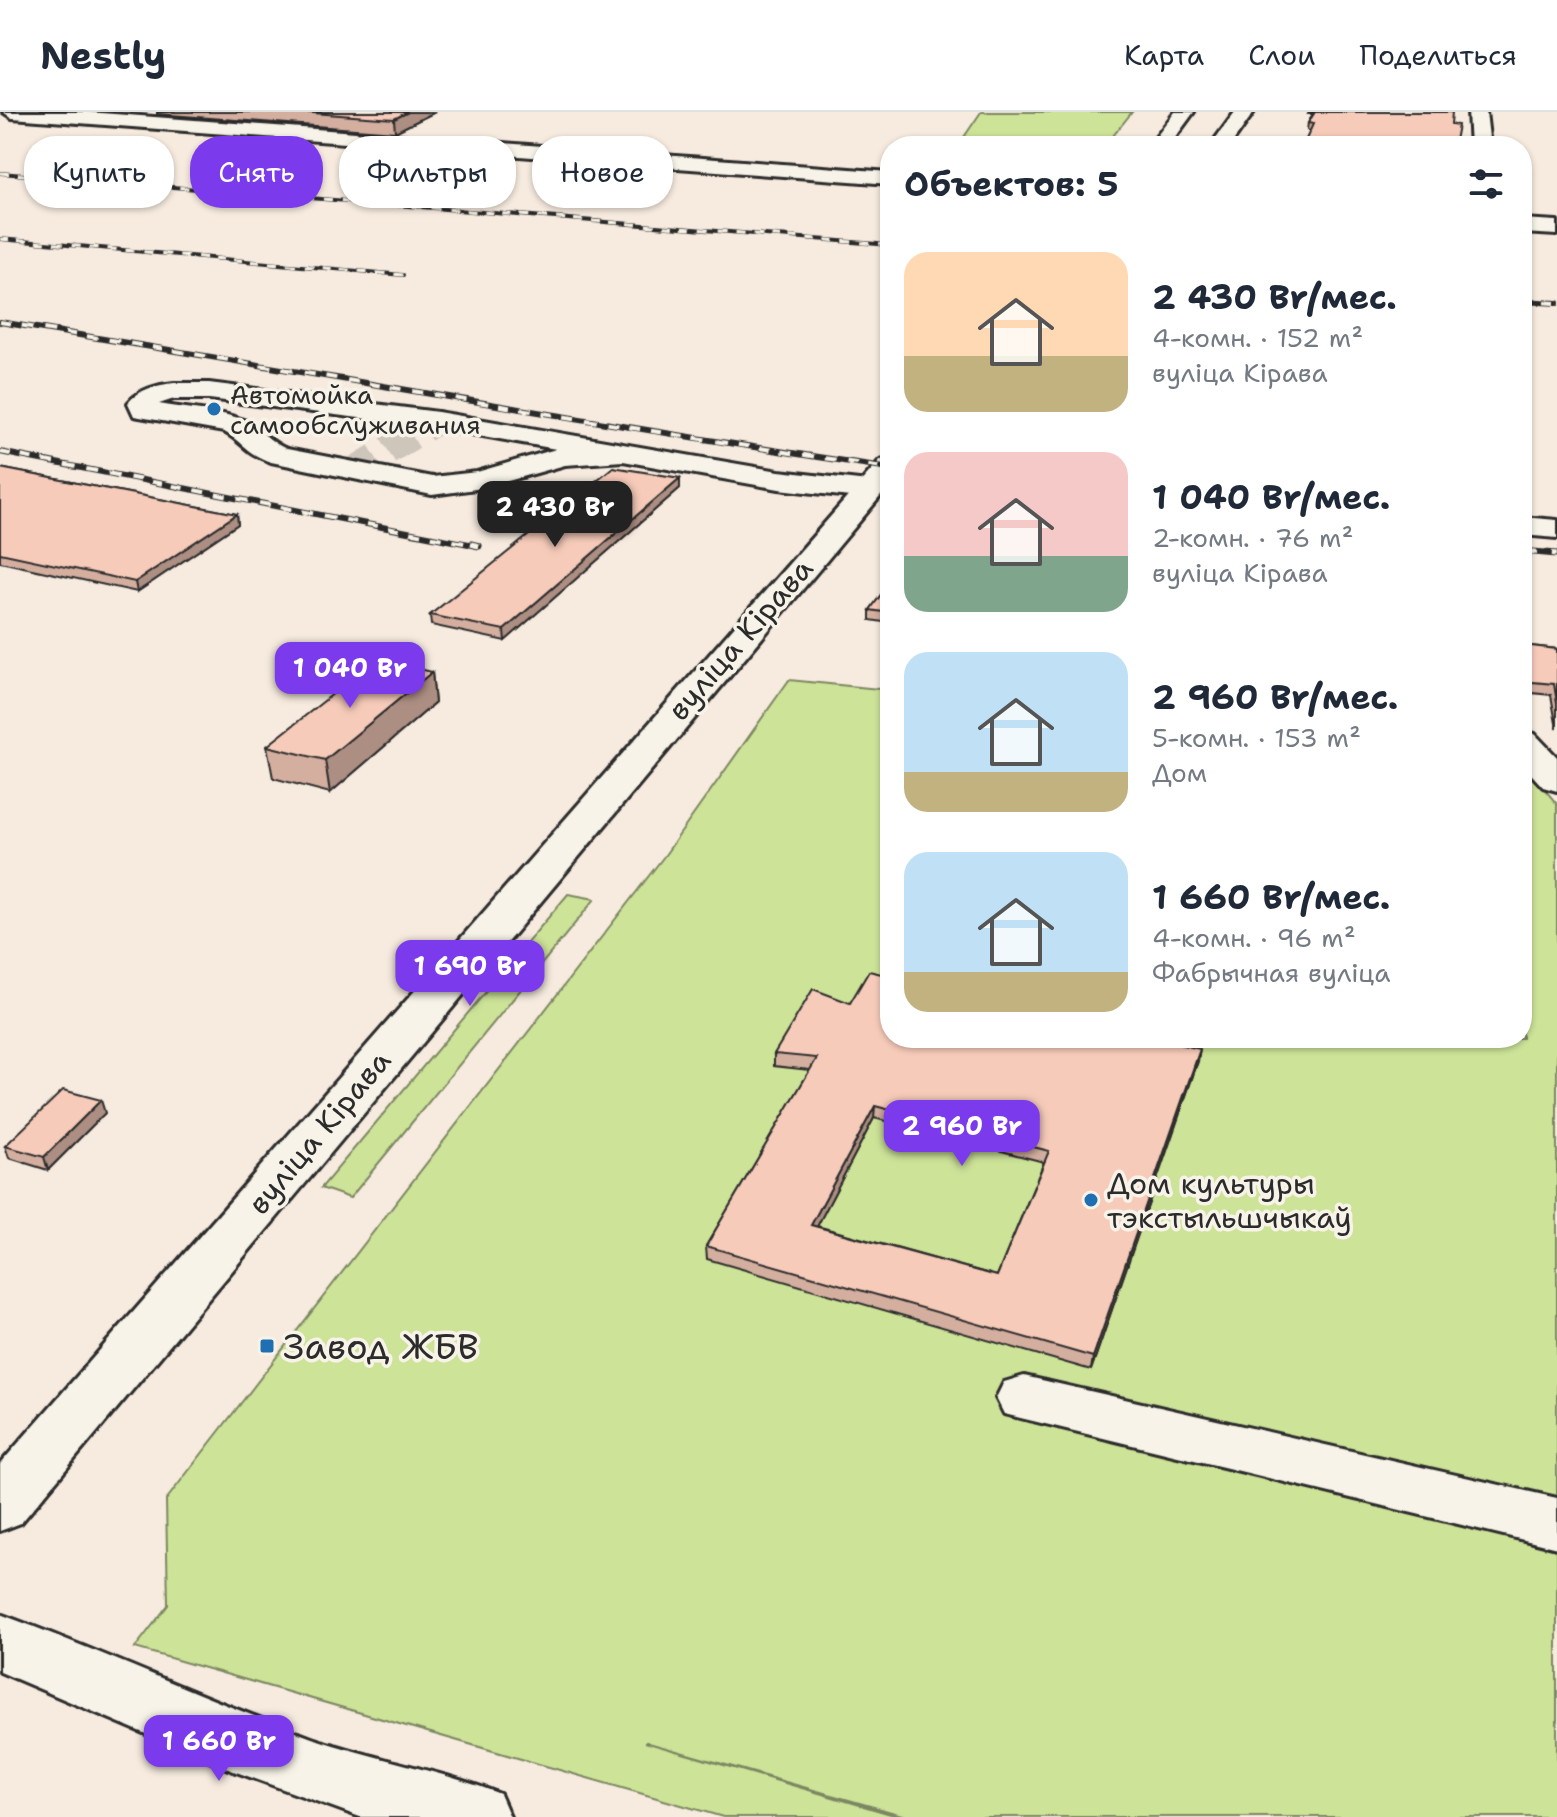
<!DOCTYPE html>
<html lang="ru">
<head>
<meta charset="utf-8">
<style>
  body { margin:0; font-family:"Shantell Sans",sans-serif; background:#f6f6f7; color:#1f2937; height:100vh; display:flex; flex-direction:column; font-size:30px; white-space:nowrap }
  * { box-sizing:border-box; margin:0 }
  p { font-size:26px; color:#747a83 }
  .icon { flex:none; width:44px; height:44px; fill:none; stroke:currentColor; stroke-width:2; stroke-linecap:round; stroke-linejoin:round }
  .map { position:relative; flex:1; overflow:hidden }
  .details { position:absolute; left:880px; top:24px; width:652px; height:912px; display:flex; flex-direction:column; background:#fff; border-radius:32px; box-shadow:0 2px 6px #0004 }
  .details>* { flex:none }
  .guide { position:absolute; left:24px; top:24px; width:736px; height:72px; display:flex; gap:16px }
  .price { position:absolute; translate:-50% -68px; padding:0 18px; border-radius:16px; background:#7c3aed; color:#fff; font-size:26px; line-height:52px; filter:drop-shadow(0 2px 4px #0008) }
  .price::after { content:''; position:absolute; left:50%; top:48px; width:24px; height:18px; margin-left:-12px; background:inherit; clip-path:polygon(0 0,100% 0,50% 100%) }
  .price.on { background:#222; color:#fff }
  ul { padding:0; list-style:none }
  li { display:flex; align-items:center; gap:24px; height:200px; padding:0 24px }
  li span { display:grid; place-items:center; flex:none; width:224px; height:160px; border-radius:24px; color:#555 }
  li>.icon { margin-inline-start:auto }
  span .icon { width:96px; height:96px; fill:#fffc; stroke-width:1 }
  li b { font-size:34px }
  h2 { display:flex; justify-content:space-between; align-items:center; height:96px; padding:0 24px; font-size:34px }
  .tag { padding:0 28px; border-radius:32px; background:#fff; box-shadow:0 2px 6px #0004; font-size:28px; line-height:72px }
  .tag.on { background:#7c3aed; color:#fff }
  header { display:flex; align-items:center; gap:48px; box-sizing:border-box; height:112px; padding:0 40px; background:#fff; border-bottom:2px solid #e0e1e3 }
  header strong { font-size:38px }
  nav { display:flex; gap:44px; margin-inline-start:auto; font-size:28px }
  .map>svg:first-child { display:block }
  .green { fill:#cde398; stroke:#7c8762; stroke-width:2 }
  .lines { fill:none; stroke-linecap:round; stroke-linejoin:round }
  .minor-tunnel { stroke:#cec5bb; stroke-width:28; stroke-dasharray:28 14; stroke-linecap:butt }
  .minor-casing { stroke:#2b2b2b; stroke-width:6 }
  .major-casing { stroke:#2b2b2b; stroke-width:6 }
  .minor { fill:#f7f3e8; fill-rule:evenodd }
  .major { fill:#f7f3e8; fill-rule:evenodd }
  .rail-far2-casing { stroke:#2b2b2b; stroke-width:4 }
  .rail-far1-casing { stroke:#2b2b2b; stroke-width:6 }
  .rail-casing { stroke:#2b2b2b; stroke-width:7 }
  .rail-far2 { stroke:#f7f3e8; stroke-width:3; stroke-dasharray:9; stroke-linecap:butt }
  .rail-far1 { stroke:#f7f3e8; stroke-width:4; stroke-dasharray:11; stroke-linecap:butt }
  .rail { stroke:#f7f3e8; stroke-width:5; stroke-dasharray:15; stroke-linecap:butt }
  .wall { fill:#d4afa0; stroke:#2b2b2b; stroke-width:2; fill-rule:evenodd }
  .shaded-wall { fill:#ad8e82; stroke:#2b2b2b; stroke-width:2 }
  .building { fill:#f7cbba; stroke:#2b2b2b; stroke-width:2; fill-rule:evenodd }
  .poi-dot { fill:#1f6fb2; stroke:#f7f3e8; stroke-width:3 }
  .labels { text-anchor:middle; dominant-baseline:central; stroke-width:7; stroke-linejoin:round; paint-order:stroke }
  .far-poi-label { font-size:26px; fill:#2b2b2b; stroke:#f7f3e8; text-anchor:start }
  .street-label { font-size:30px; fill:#2b2b2b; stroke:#f7f3e8 }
  .poi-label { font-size:30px; fill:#2b2b2b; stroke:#f7f3e8; text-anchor:start }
  .near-poi-label { font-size:36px; fill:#2b2b2b; stroke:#f7f3e8; text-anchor:start }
</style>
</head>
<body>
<header>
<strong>Nestly</strong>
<nav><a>Карта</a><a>Слои</a><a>Поделиться</a></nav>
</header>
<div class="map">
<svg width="1557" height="1705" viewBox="0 0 1557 1705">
  <rect width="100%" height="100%" fill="#f7ebdf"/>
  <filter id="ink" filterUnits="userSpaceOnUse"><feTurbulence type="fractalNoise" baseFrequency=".0125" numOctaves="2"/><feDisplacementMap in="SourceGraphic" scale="16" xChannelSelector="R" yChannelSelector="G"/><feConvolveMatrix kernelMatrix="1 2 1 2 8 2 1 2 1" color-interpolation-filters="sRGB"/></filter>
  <g filter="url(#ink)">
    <g class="green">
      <polygon points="981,0 1132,0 1105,34 958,34"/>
      <polygon points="789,568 879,577 890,585 890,926 1522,926 1522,650 1557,692 1557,1705 909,1705 645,1630 901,1705 723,1705 135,1536 168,1493 166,1388 665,743"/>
      <polygon points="568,782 595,787 350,1086 321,1076"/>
    </g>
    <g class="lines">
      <polyline class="minor-tunnel" points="352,360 438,308"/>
      <g class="minor-casing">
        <g id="minor">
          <polygon points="3,0 87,0 890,60 890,72 12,6"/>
          <polygon points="1235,0 1254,0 1230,34 1210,34"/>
          <polygon points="1468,0 1486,0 1490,34 1470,34"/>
          <polygon points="1522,107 1557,109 1557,123 1522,121"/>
          <path d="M174,271h35l229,29 341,59 89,10 11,3 4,6 -4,6 -11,3 -89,-10 -156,-28 -58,4 -82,23 -51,7 -161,-33c-25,-8 -29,-21 -47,-30l-90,-16 -6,-13c11,-14 29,-18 46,-20zM174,287h35l229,29 118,21 -79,23 -45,5 -145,-28c-20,-8 -26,-21 -41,-28 -26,-11 -60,-12 -87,-17z"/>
          <polygon points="1522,405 1557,408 1557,426 1522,423"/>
          <polygon points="1522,619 1535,622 1557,645 1557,679 1543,675 1522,652"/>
          <polygon points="1024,1264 1557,1386 1557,1436 1004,1302 996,1286 1004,1270"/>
        </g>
      </g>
      <g class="major-casing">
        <g id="major">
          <polygon points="1175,0 1194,0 1169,34 1149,34"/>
          <polygon points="890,345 890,373 21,1411 0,1419 0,1352 880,348"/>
          <path d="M0,1502c105,38 207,86 312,124 62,21 127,32 188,56l10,23h-150l-132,-48 -228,-97z"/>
        </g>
      </g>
      <use href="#minor" class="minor"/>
      <use href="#major" class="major"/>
      <g class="rail-far2-casing">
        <g id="rail-far2">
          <polyline points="0,61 890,133"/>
          <polyline points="0,127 403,163"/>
          <polyline points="1522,189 1529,189"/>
        </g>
      </g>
      <g class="rail-far1-casing">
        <g id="rail-far1">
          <polyline points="1522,189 1557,191"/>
          <path d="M0,210c297,48 593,102 890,146"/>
          <polyline points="0,340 479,434"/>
        </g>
      </g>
      <g class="rail-casing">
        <g id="rail">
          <polyline points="471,432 479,434"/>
          <polyline points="1522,439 1557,442"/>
        </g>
      </g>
      <use href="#rail-far2" class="rail-far2"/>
      <use href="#rail-far1" class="rail-far1"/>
      <use href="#rail" class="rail"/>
    </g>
    <g class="wall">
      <polygon points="157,0 435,0 395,20 157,2"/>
      <polygon points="1309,0 1452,0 1310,19 1307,18 1308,11 1313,2 1308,2"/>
      <polygon points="0,356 237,402 238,412 137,480 0,450"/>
      <polygon points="680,366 680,376 505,529 431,513 430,503"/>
      <polygon points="890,470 890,511 870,508 870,498"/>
      <polygon points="1522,533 1557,537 1557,617 1551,583 1522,580"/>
      <polygon points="432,560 435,591 330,681 273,666 267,634"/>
      <path d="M850,891l348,58 -107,309 -384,-111 -1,-13 104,-176 -36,-4v-12zM874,1006l170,44 -47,114 -180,-50z"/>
      <polygon points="105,1001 48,1058 9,1046 5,1034"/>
    </g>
    <g class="shaded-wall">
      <polygon points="408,0 435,0 395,20 394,7"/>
      <polygon points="680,366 680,376 505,529 504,518"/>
      <polygon points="237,402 238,412 137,480 135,470"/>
      <polygon points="432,560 435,591 330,681 325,648"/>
      <polygon points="1200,937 1198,949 1091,1258 1093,1245"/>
      <polygon points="101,988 105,1001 48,1058 44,1045"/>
      <polygon points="875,994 874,1006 811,1126 811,1113"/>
    </g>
    <g class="building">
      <polygon points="299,0 408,0 394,7"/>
      <polygon points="1315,0 1452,0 1451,12 1458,13 1454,34 1303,34 1313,12 1308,11"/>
      <polygon points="613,355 680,366 504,518 430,503"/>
      <polygon points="0,356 237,402 135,470 0,441"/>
      <polygon points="890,470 890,501 870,498"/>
      <polygon points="1522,533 1557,537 1557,591 1554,572 1522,569"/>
      <polygon points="377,547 432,560 325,648 267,634"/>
      <path d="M869,859l21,5v62h263l47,11 -107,308 -387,-111 111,-188 -43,-4 39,-65 37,14zM875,994l174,45 -52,125 -186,-51z"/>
      <polygon points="63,978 101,988 44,1045 5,1034"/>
    </g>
  </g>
  <g class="poi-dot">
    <circle cx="214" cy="297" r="8"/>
    <circle cx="1091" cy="1088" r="8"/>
    <rect x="259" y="1226" width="16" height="16" rx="4"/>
  </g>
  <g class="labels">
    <g class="far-poi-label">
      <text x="230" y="282">Автомойка<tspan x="230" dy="30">самообслуживания</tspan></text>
    </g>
    <g class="street-label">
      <text transform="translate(740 527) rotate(-49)">вуліца Кірава</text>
      <text transform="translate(319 1020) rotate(-50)">вуліца Кірава</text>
    </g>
    <g class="poi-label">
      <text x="1107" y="1071">Дом культуры<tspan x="1107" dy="34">тэкстыльшчыкаў</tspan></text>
    </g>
    <g class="near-poi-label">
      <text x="283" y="1234">Завод ЖБВ</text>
    </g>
  </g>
</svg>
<b class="price on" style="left:555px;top:437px">2 430 Br</b>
<b class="price" style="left:350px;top:598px">1 040 Br</b>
<b class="price" style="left:470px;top:896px">1 690 Br</b>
<b class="price" style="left:962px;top:1056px">2 960 Br</b>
<b class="price" style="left:219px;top:1671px">1 660 Br</b>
<div class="guide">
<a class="tag">Купить</a>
<a class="tag on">Снять</a>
<a class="tag">Фильтры</a>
<a class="tag">Новое</a>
</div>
<section class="details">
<h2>Объектов: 5<svg class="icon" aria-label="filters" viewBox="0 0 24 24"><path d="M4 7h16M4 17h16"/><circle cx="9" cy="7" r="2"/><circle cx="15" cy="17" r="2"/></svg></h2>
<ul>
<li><span style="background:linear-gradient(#ffd9b3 65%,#c2b280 0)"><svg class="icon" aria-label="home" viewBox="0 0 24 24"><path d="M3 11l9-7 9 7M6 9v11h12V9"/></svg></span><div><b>2 430 Br/мес.</b><p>4-комн. · 152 m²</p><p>вуліца Кірава</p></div></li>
<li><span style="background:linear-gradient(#f6c9c9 65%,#7fa58c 0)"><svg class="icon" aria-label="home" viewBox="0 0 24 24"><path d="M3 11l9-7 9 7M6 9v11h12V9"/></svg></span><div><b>1 040 Br/мес.</b><p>2-комн. · 76 m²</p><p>вуліца Кірава</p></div></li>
<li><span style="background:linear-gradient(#bfe0f5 75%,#c2b280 0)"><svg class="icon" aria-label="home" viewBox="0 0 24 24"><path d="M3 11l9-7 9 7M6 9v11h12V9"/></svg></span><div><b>2 960 Br/мес.</b><p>5-комн. · 153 m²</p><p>Дом</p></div></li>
<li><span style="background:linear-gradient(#bfe0f5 75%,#c2b280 0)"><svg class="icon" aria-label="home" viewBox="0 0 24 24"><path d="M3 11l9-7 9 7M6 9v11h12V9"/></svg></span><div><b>1 660 Br/мес.</b><p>4-комн. · 96 m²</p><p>Фабрычная вуліца</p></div></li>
</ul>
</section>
</div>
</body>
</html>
